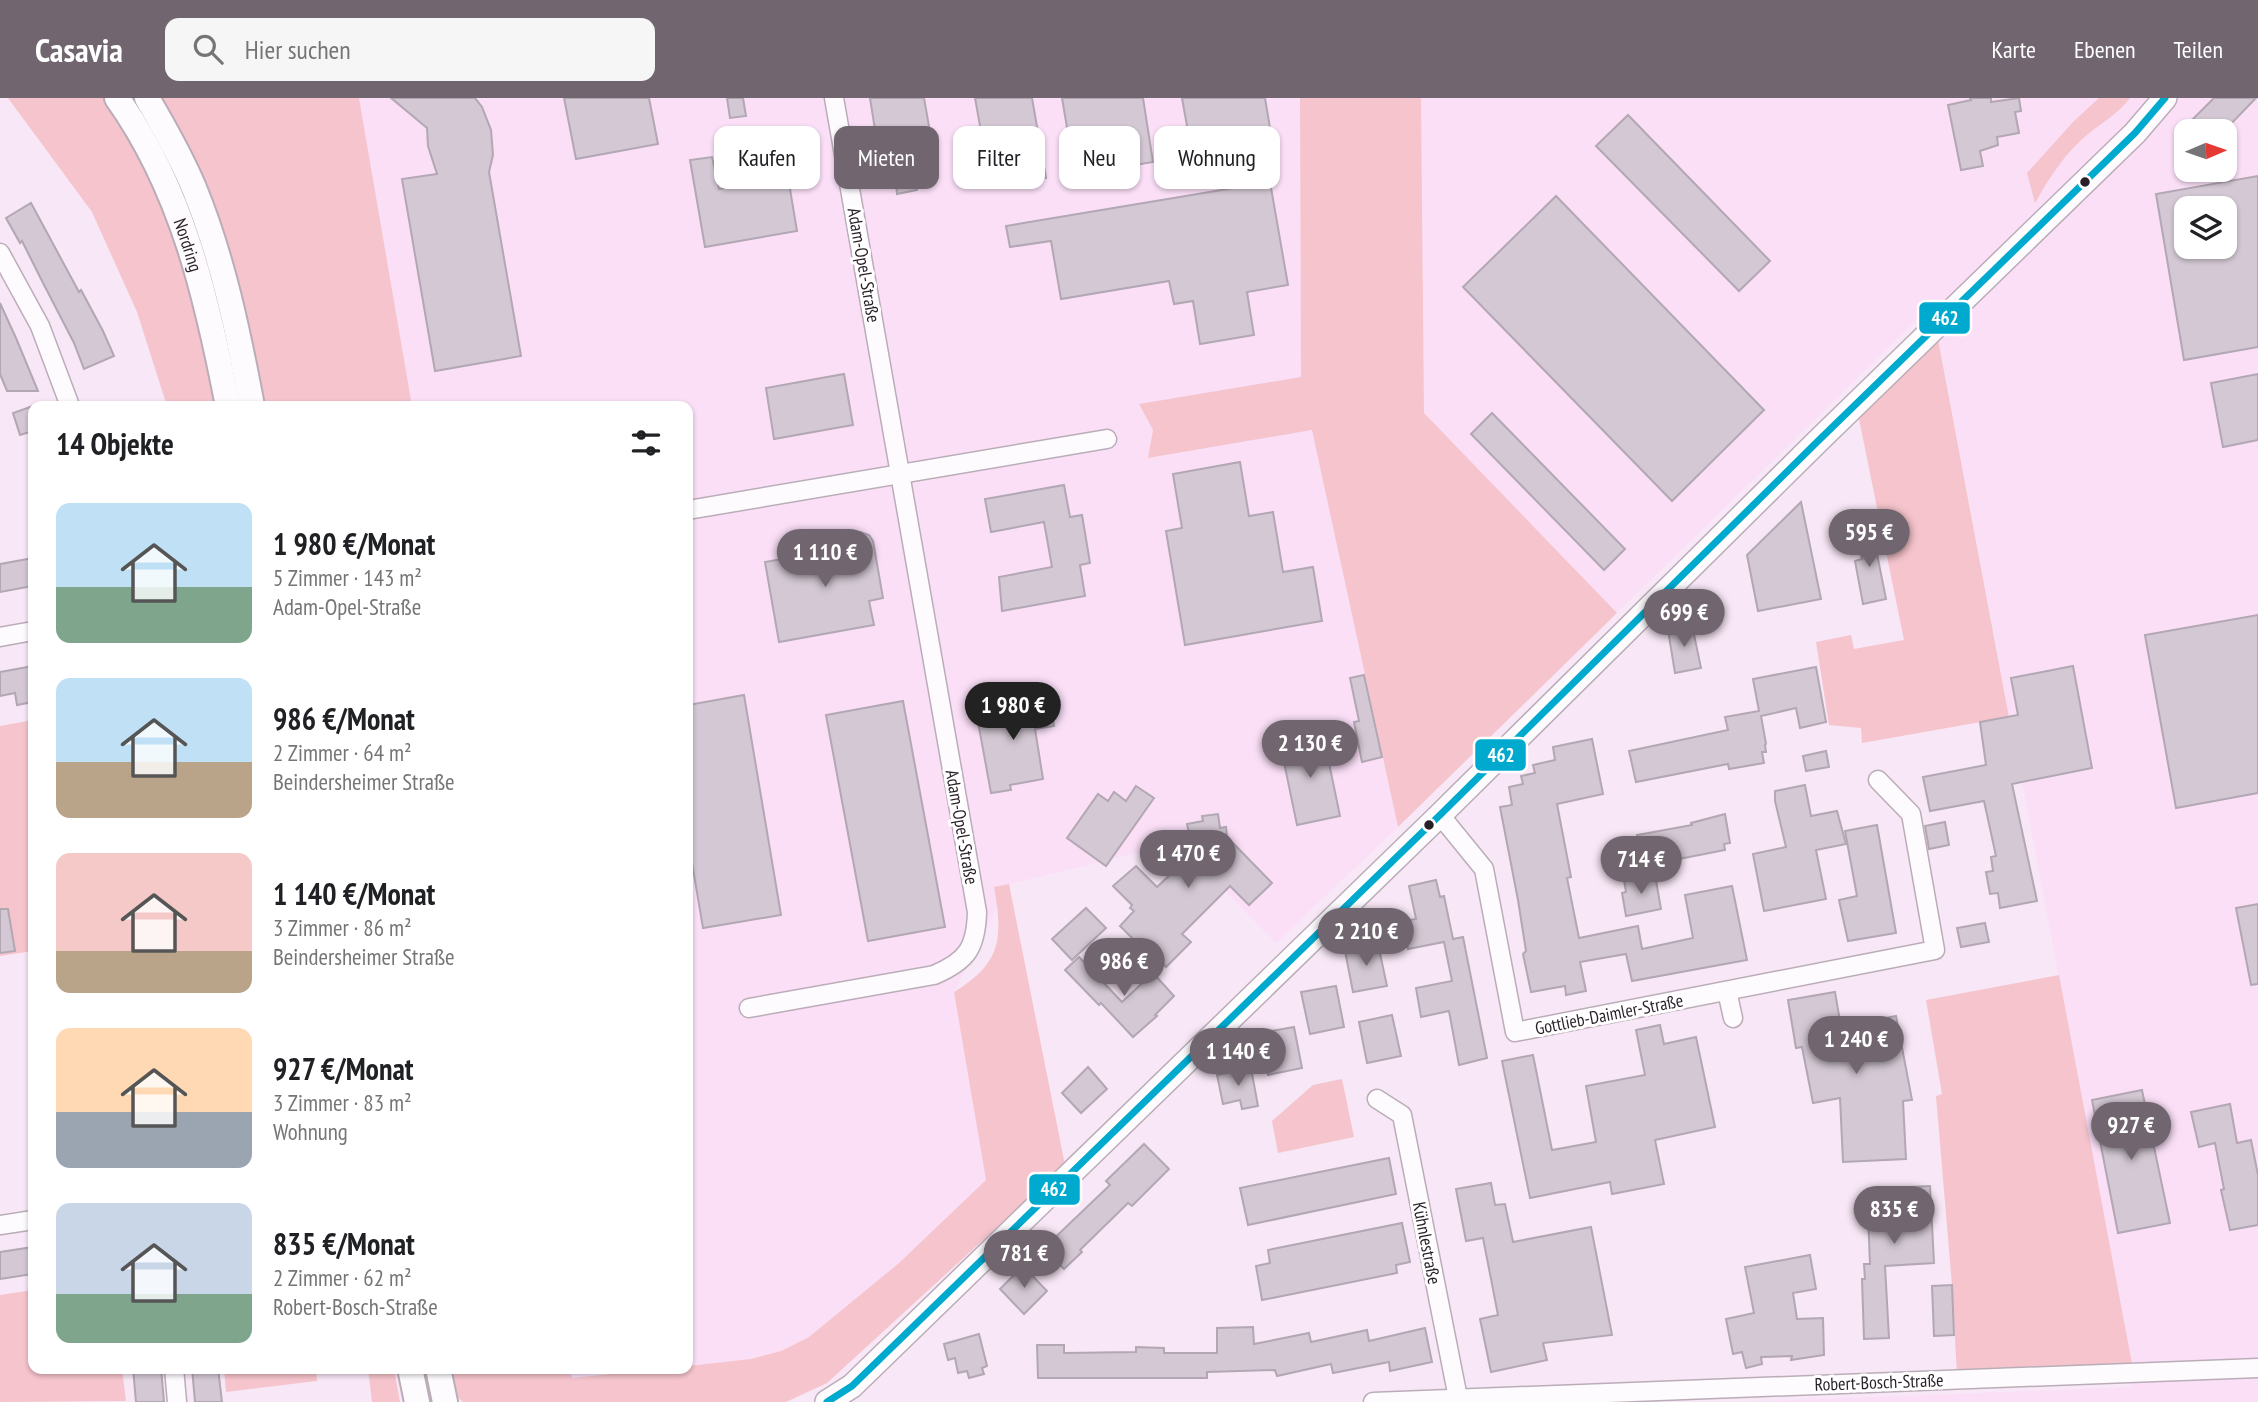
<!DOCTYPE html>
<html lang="de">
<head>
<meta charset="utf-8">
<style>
  body { margin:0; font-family:"PT Sans Narrow",sans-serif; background:#f6f6f6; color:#202124; height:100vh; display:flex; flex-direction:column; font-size:26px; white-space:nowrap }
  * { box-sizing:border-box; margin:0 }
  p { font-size:23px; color:#757577 }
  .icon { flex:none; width:38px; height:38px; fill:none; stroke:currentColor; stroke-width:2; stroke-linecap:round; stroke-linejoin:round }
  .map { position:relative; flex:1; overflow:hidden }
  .drawer { position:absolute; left:28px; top:303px; width:665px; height:973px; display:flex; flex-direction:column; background:#fff; border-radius:14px; box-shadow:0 2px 5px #0004 }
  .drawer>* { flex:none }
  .banner { position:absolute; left:714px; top:28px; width:665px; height:63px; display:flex; gap:14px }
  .needle { width:46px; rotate:88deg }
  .tools { position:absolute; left:2174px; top:21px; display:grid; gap:14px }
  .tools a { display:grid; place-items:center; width:63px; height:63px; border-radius:14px; background:#fff; box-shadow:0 2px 5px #0004; font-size:35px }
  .price { position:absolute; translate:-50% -60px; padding:0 16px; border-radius:24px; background:#716570; color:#fff; font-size:23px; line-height:46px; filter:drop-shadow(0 2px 4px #0008) }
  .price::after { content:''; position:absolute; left:50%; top:42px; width:21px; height:16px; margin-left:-10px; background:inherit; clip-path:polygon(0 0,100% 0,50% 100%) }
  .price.on { background:#222; color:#fff }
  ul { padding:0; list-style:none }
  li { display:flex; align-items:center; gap:21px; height:175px; padding:0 28px }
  li span { display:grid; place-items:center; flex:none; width:196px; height:140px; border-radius:14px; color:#555 }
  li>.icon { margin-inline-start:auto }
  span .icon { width:84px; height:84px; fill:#fffc; stroke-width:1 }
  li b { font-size:30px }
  h2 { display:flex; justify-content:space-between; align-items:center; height:84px; padding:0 28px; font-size:30px }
  .tag { padding:0 24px; border-radius:14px; background:#fff; box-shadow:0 2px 5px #0004; font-size:24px; line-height:63px }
  .tag.on { background:#716570; color:#fff }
  header { display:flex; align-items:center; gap:42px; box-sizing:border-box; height:98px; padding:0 35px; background:#716570; color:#fff }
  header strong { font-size:33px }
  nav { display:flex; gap:38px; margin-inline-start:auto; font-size:24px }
  .search { width:490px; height:63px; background:#f6f6f6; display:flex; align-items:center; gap:18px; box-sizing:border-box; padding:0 24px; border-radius:14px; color:#757577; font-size:26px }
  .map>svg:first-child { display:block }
  .built { fill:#fadff7; fill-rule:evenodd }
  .green { fill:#f6c4cc }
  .building { fill:#d3c8d4; stroke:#b2a7b3; stroke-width:2; fill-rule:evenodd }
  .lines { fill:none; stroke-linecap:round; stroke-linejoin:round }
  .minor-casing { stroke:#baadb8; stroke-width:21 }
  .tertiary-casing { stroke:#baadb8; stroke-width:26 }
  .secondary-casing { stroke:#baadb8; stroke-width:28 }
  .minor { stroke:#fefbfe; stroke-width:18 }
  .tertiary { stroke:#fefbfe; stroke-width:23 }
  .secondary { stroke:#fefbfe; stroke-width:24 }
  .bus-1-casing { stroke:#fff; stroke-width:12 }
  .bus-1 { stroke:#00a9ce; stroke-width:7 }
  .bus-dot { fill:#291f28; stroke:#fff; stroke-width:2.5 }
  .labels { text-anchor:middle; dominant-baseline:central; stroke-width:6; stroke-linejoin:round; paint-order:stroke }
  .street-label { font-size:18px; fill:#291f28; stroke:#fff }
  .line-badge { stroke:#fff; stroke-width:2.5 }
  .badge-label { font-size:19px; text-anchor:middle; font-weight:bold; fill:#fff }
</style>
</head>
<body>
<header>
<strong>Casavia</strong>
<div class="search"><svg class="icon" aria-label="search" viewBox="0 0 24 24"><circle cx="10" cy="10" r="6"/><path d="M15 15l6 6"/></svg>Hier suchen</div>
<nav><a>Karte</a><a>Ebenen</a><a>Teilen</a></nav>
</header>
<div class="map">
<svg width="2258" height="1304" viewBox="0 0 2258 1304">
  <rect width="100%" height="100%" fill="#f8e7f6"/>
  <g class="built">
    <polygon points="359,0 1300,0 1301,280 1140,306 1153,332 1149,360 1312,332 1398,729 1276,845 1178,745 1009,786 954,894 986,1082 899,1165 809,1239 781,1253 751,1261 688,1268 688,308 412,308"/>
    <path d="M1421,0h837v1304h-512l386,-15 1,-18 -201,-1064 -315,308 -193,-200zM2186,33h38v39h-38zM2186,110h38v39h-38z"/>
    <polygon points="570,1270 661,1271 571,1280"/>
  </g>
  <g class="green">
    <polygon points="8,0 106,0 152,80 184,162 218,308 167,308 137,214 92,114"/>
    <polygon points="157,0 359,0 412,308 262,308"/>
    <polygon points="1300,0 1421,0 1424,315 1617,515 1398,729 1312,332 1148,360 1153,332 1139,306 1301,279"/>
    <path d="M2099,0h31c-11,15 -27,24 -42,36 -23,19 -39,44 -53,69l-8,-30 46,-51z"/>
    <polygon points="1938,241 2009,619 1862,645 1861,630 1829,627 1816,544 1851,537 1854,551 1904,542 1859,321"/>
    <polygon points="33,622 33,853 0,858 0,628"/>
    <path d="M1009,786l56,281 -238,218 -41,19h-323l-11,-10 -4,-23h122l2,9 89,-9 27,-1v-2l63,-7 30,-8 28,-14 90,-74 87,-83 -32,-188c48,-29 49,-54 40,-105z"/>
    <polygon points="2059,877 2133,1271 1957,1277 1952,1187 1936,998 1942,996 1926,902"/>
    <polygon points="1342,981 1354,1039 1278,1055 1272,1023 1313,987"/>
    <polygon points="33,1192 33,1270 122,1271 126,1303 0,1304 0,1197"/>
    <polygon points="224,1271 316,1271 317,1283 226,1294"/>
    <polygon points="368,1271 394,1271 400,1304 372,1304"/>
  </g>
  <g class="building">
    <polygon points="391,0 475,0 482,9 491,32 493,57 489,74 521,258 435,273 402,81 437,76 428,48 427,30"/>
    <polygon points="564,0 649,0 658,46 576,61"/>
    <polygon points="727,0 743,0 746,18 730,20"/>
    <polygon points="870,0 924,0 938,79 915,83 917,92 897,96 896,86 884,89"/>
    <polygon points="975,0 1032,0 1046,80 991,89"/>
    <polygon points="1062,0 1143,0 1153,64 1075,77"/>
    <polygon points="1182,0 1265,0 1272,42 1192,56"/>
    <polygon points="1970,0 1991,0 1991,4 2019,0 2021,13 2015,14 2019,35 1997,39 1998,47 1980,53 1983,68 1961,72 1948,7 1971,2"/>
    <polygon points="2214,0 2256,0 2224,33 2200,33 2190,24"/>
    <polygon points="1628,17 1770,163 1739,193 1596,48"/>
    <polygon points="783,49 797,133 705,149 690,62 712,59 719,91 741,87 736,57"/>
    <path d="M2258,78v171l-74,13 -28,-166zM2186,110h38v39h-38z"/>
    <polygon points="1270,84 1288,187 1247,194 1254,237 1200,246 1193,203 1174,206 1169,183 1061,201 1051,143 1010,149 1006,128"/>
    <polygon points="1556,98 1764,312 1672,403 1463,189"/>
    <polygon points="31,105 79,194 81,192 103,233 114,258 84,271 74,245 42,183 22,143 20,145 6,120"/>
    <polygon points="0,205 16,240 38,293 7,293 0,276"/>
    <polygon points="844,276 853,327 774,341 766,290"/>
    <polygon points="2258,276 2258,342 2223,349 2211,285"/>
    <polygon points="33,308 33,333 20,337 13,315"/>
    <polygon points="1492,315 1625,451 1604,472 1471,336"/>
    <polygon points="1240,364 1249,418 1273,414 1283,474 1313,469 1322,523 1185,547 1166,433 1182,430 1173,376"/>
    <polygon points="1064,387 1070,419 1082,417 1090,465 1080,467 1085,498 1002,513 999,479 1052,469 1044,424 991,434 985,401"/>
    <polygon points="1801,404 1821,501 1758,513 1747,457"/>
    <polygon points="1872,431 1886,501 1863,506 1855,463 1862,461 1857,434"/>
    <polygon points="860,434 869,437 873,443 883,500 869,503 874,527 779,544 765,464 833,452 831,440"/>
    <polygon points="33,460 33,488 0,494 0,466"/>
    <polygon points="2258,517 2258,695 2176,710 2145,537"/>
    <polygon points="1692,527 1701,570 1675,575 1668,532"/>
    <polygon points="33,568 33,604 17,607 15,595 0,598 0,574"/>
    <polygon points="2073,568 2092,670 2012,686 2037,803 2000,810 1998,795 1990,796 1986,774 1993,773 1991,759 1996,758 1984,703 1930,713 1923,679 1986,667 1980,624 2018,617 2011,580"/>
    <polygon points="1816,569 1826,624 1800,630 1796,610 1761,618 1766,646 1765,647 1766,654 1762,654 1764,665 1729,671 1728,666 1636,684 1629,653 1728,632 1725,619 1759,613 1753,581"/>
    <polygon points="1364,577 1382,659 1362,664 1354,624 1359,623 1350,580"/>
    <polygon points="744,597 781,817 703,830 688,741 688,607"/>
    <polygon points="1049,600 1054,628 1035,631 1043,681 1010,687 1011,692 991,695 976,613"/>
    <polygon points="903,603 945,829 868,843 826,617"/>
    <polygon points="1323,636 1340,718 1297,727 1280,645"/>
    <polygon points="1592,641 1603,696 1557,706 1571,779 1567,780 1579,840 1638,828 1642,851 1693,840 1685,797 1732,788 1747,862 1632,883 1626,856 1580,864 1586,893 1566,897 1565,888 1531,894 1523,856 1526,853 1518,802 1500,709 1512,707 1509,689 1523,686 1521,678 1535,675 1533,667 1555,662 1553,649"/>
    <polygon points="1826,653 1829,669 1806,673 1803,658"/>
    <polygon points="1805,687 1811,718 1837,713 1846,746 1816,752 1826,801 1764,813 1753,756 1786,749 1775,703 1775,693"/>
    <polygon points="1136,688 1154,700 1106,768 1067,740 1098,696 1108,703 1114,694 1126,703"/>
    <polygon points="1218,716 1220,730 1226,729 1227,739 1272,785 1249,807 1230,788 1182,836 1191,844 1166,869 1142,845 1139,847 1120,828 1134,813 1130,810 1132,807 1113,788 1136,768 1157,789 1193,755 1187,726 1203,723 1202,718"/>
    <polygon points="1725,716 1730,745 1724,746 1725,752 1643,768 1637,737 1692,727 1691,725"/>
    <polygon points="1945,724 1949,747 1929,751 1925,728"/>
    <polygon points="1877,727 1896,835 1848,843 1839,802 1857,798 1845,733"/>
    <polygon points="1655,777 1661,811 1626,818 1622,795 1626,794 1624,782"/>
    <polygon points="1436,782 1440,799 1444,798 1453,841 1463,839 1487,960 1459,967 1449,913 1421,919 1416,890 1452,883 1444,844 1408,851 1403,823 1416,821 1409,788"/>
    <polygon points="2258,806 2258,886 2251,887 2236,810"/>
    <polygon points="1086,810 1106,830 1072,862 1052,841"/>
    <polygon points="0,811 8,811 15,853 0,855"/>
    <polygon points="1985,825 1989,844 1961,849 1957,830"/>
    <polygon points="1378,846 1387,888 1353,894 1345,853"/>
    <polygon points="1079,859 1122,904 1153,875 1174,898 1155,917 1157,918 1133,939 1101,905 1099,907 1065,872"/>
    <polygon points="1336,888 1344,929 1310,936 1301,894"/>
    <polygon points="1835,894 1841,929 1896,918 1912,1002 1903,1003 1906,1061 1843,1064 1840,1000 1813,1005 1802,949 1796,950 1788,902"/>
    <polygon points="1392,917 1401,958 1367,965 1359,924"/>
    <polygon points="1660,927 1664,946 1696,939 1715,1029 1655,1042 1664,1086 1612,1096 1610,1084 1530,1100 1502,963 1533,957 1552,1052 1596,1044 1586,988 1645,977 1636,932"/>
    <polygon points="1294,929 1302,970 1268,977 1260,935"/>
    <polygon points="1088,969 1107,991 1081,1015 1062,995"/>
    <polygon points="1251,970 1258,1008 1242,1011 1240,1002 1223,1006 1217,977"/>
    <polygon points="2142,992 2170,1125 2118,1135 2092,1002"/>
    <polygon points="2230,1006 2237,1045 2251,1042 2258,1077 2258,1127 2230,1132 2221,1092 2224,1091 2215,1045 2199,1049 2191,1014"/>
    <polygon points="1144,1046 1169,1071 1132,1108 1128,1105 1080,1152 1082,1154 1064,1171 1044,1150 1110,1087 1106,1083"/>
    <polygon points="1389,1060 1396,1096 1248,1127 1240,1090"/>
    <polygon points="1491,1085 1495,1107 1505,1106 1513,1144 1591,1129 1612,1237 1543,1245 1547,1262 1491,1274 1480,1221 1498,1217 1483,1140 1466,1143 1456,1091"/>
    <polygon points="1930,1088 1934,1165 1885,1168 1889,1240 1864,1241 1862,1181 1865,1181 1864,1166 1870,1166 1867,1091"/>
    <polygon points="1402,1125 1410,1164 1396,1167 1397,1175 1262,1202 1256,1168 1270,1165 1268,1152"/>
    <polygon points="33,1149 33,1176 0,1181 0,1154"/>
    <polygon points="1810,1157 1816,1191 1793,1195 1797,1221 1823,1220 1824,1257 1791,1262 1792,1258 1761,1259 1762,1266 1746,1270 1742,1254 1733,1256 1726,1221 1754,1215 1745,1169"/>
    <polygon points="1023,1168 1047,1193 1024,1216 1000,1191"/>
    <polygon points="1952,1187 1954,1237 1934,1238 1932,1188"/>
    <polygon points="1253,1229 1254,1246 1309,1235 1311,1244 1367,1232 1369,1243 1425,1230 1432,1264 1390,1273 1389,1264 1333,1275 1331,1266 1277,1278 1275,1272 1207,1274 1207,1280 1038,1280 1037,1247 1064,1247 1064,1255 1136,1254 1136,1249 1164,1250 1164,1255 1217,1255 1217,1230"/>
    <polygon points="979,1236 987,1268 982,1270 984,1276 969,1280 967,1273 958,1275 955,1260 948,1262 944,1246"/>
    <polygon points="133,1270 161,1270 164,1304 136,1304"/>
    <polygon points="192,1270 218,1270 222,1304 195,1304"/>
  </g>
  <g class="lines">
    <g class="minor-casing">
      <g id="minor">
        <polyline points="0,155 40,228 70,308"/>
        <polyline points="688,412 1107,341"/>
        <polyline points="0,539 33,533"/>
        <polyline points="1440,717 1484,771 1515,934 1935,852 1911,716 1878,682"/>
        <polyline points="1727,893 1733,920"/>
        <path d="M749,910l185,-33c33,-14 42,-27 43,-63l-143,-814"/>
        <polyline points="1377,1001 1402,1017 1458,1300"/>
        <polyline points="0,1127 33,1122"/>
        <polyline points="174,1270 177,1304"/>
        <polyline points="1373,1304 2258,1270"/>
      </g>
    </g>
    <g class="tertiary-casing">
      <polyline id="tertiary" points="827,1304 852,1288 1440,717 1818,343 2135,35 2165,0"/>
    </g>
    <g class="secondary-casing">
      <g id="secondary">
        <path id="s1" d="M117,0c65,91 90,200 111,308"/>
        <path d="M147,0c17,29 34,59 47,90 29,71 44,144 58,218"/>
        <polyline points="410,1270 417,1304"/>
        <polyline points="438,1270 445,1304"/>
      </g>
    </g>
    <use href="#minor" class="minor"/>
    <use href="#tertiary" class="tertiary"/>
    <use href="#secondary" class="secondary"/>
    <g class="bus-1-casing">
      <polyline id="bus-1" points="827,1304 852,1288 1440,717 1818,343 2135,35 2165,0"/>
    </g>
    <use href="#bus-1" class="bus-1"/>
  </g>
  <g class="bus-dot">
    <circle cx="2085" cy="84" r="6"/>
    <circle cx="1429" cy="727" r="6"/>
  </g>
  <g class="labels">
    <g class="street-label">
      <text stroke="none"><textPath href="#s1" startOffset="164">Nordring</textPath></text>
      <text transform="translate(864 167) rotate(80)">Adam-Opel-Straße</text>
      <text transform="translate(962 729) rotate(80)">Adam-Opel-Straße</text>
      <text transform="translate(1609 916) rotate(-11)">Gottlieb-Daimler-Straße</text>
      <text transform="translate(1427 1145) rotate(79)">Kühnlestraße</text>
      <text transform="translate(1879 1284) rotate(-2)">Robert-Bosch-Straße</text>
    </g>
  </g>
  <g class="line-badge">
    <rect x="1918" y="203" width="53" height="34" rx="7" fill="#00a9ce"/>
    <rect x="1474" y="640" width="53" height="34" rx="7" fill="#00a9ce"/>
    <rect x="1028" y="1075" width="53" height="33" rx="7" fill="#00a9ce"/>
  </g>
  <g class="badge-label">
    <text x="1945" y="227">462</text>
    <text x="1501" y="664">462</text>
    <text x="1054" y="1098">462</text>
  </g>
</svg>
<div class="tools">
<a><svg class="needle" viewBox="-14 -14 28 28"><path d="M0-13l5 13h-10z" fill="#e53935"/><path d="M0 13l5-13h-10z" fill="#757577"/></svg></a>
<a><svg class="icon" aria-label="layers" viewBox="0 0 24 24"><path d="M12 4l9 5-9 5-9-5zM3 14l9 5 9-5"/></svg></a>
</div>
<b class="price" style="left:1869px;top:471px">595 €</b>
<b class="price" style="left:825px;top:491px">1 110 €</b>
<b class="price" style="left:1684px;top:551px">699 €</b>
<b class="price on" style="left:1013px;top:644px">1 980 €</b>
<b class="price" style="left:1310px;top:682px">2 130 €</b>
<b class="price" style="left:1188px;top:792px">1 470 €</b>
<b class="price" style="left:1641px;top:798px">714 €</b>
<b class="price" style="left:1366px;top:870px">2 210 €</b>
<b class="price" style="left:1124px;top:900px">986 €</b>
<b class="price" style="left:1856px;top:978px">1 240 €</b>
<b class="price" style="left:1238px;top:990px">1 140 €</b>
<b class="price" style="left:2131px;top:1064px">927 €</b>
<b class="price" style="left:1894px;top:1148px">835 €</b>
<b class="price" style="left:1024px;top:1192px">781 €</b>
<div class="banner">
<a class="tag">Kaufen</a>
<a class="tag on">Mieten</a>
<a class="tag">Filter</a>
<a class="tag">Neu</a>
<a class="tag">Wohnung</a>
</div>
<section class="drawer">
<h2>14 Objekte<svg class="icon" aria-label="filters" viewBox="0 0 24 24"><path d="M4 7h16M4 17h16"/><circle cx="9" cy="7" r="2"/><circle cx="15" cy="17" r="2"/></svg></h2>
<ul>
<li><span style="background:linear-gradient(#bfe0f5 60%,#7fa58c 0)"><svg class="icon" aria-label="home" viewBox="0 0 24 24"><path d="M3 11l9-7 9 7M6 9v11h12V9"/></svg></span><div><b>1 980 €/Monat</b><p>5 Zimmer · 143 m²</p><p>Adam-Opel-Straße</p></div></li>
<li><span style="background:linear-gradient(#bfe0f5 60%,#b9a48a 0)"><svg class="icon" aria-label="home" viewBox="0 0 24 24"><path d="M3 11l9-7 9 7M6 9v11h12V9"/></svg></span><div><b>986 €/Monat</b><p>2 Zimmer · 64 m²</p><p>Beindersheimer Straße</p></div></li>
<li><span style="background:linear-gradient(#f6c9c9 70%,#b9a48a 0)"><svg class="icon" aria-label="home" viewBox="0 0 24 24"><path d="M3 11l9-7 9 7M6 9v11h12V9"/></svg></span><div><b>1 140 €/Monat</b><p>3 Zimmer · 86 m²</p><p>Beindersheimer Straße</p></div></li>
<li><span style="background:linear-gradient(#ffd9b3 60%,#9aa5b1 0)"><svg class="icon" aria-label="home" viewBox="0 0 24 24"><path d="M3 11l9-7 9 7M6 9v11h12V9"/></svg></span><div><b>927 €/Monat</b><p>3 Zimmer · 83 m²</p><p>Wohnung</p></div></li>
<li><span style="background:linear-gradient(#c9d6e8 65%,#7fa58c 0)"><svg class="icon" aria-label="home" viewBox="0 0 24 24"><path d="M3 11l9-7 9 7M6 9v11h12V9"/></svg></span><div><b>835 €/Monat</b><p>2 Zimmer · 62 m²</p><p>Robert-Bosch-Straße</p></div></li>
</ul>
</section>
</div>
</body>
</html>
